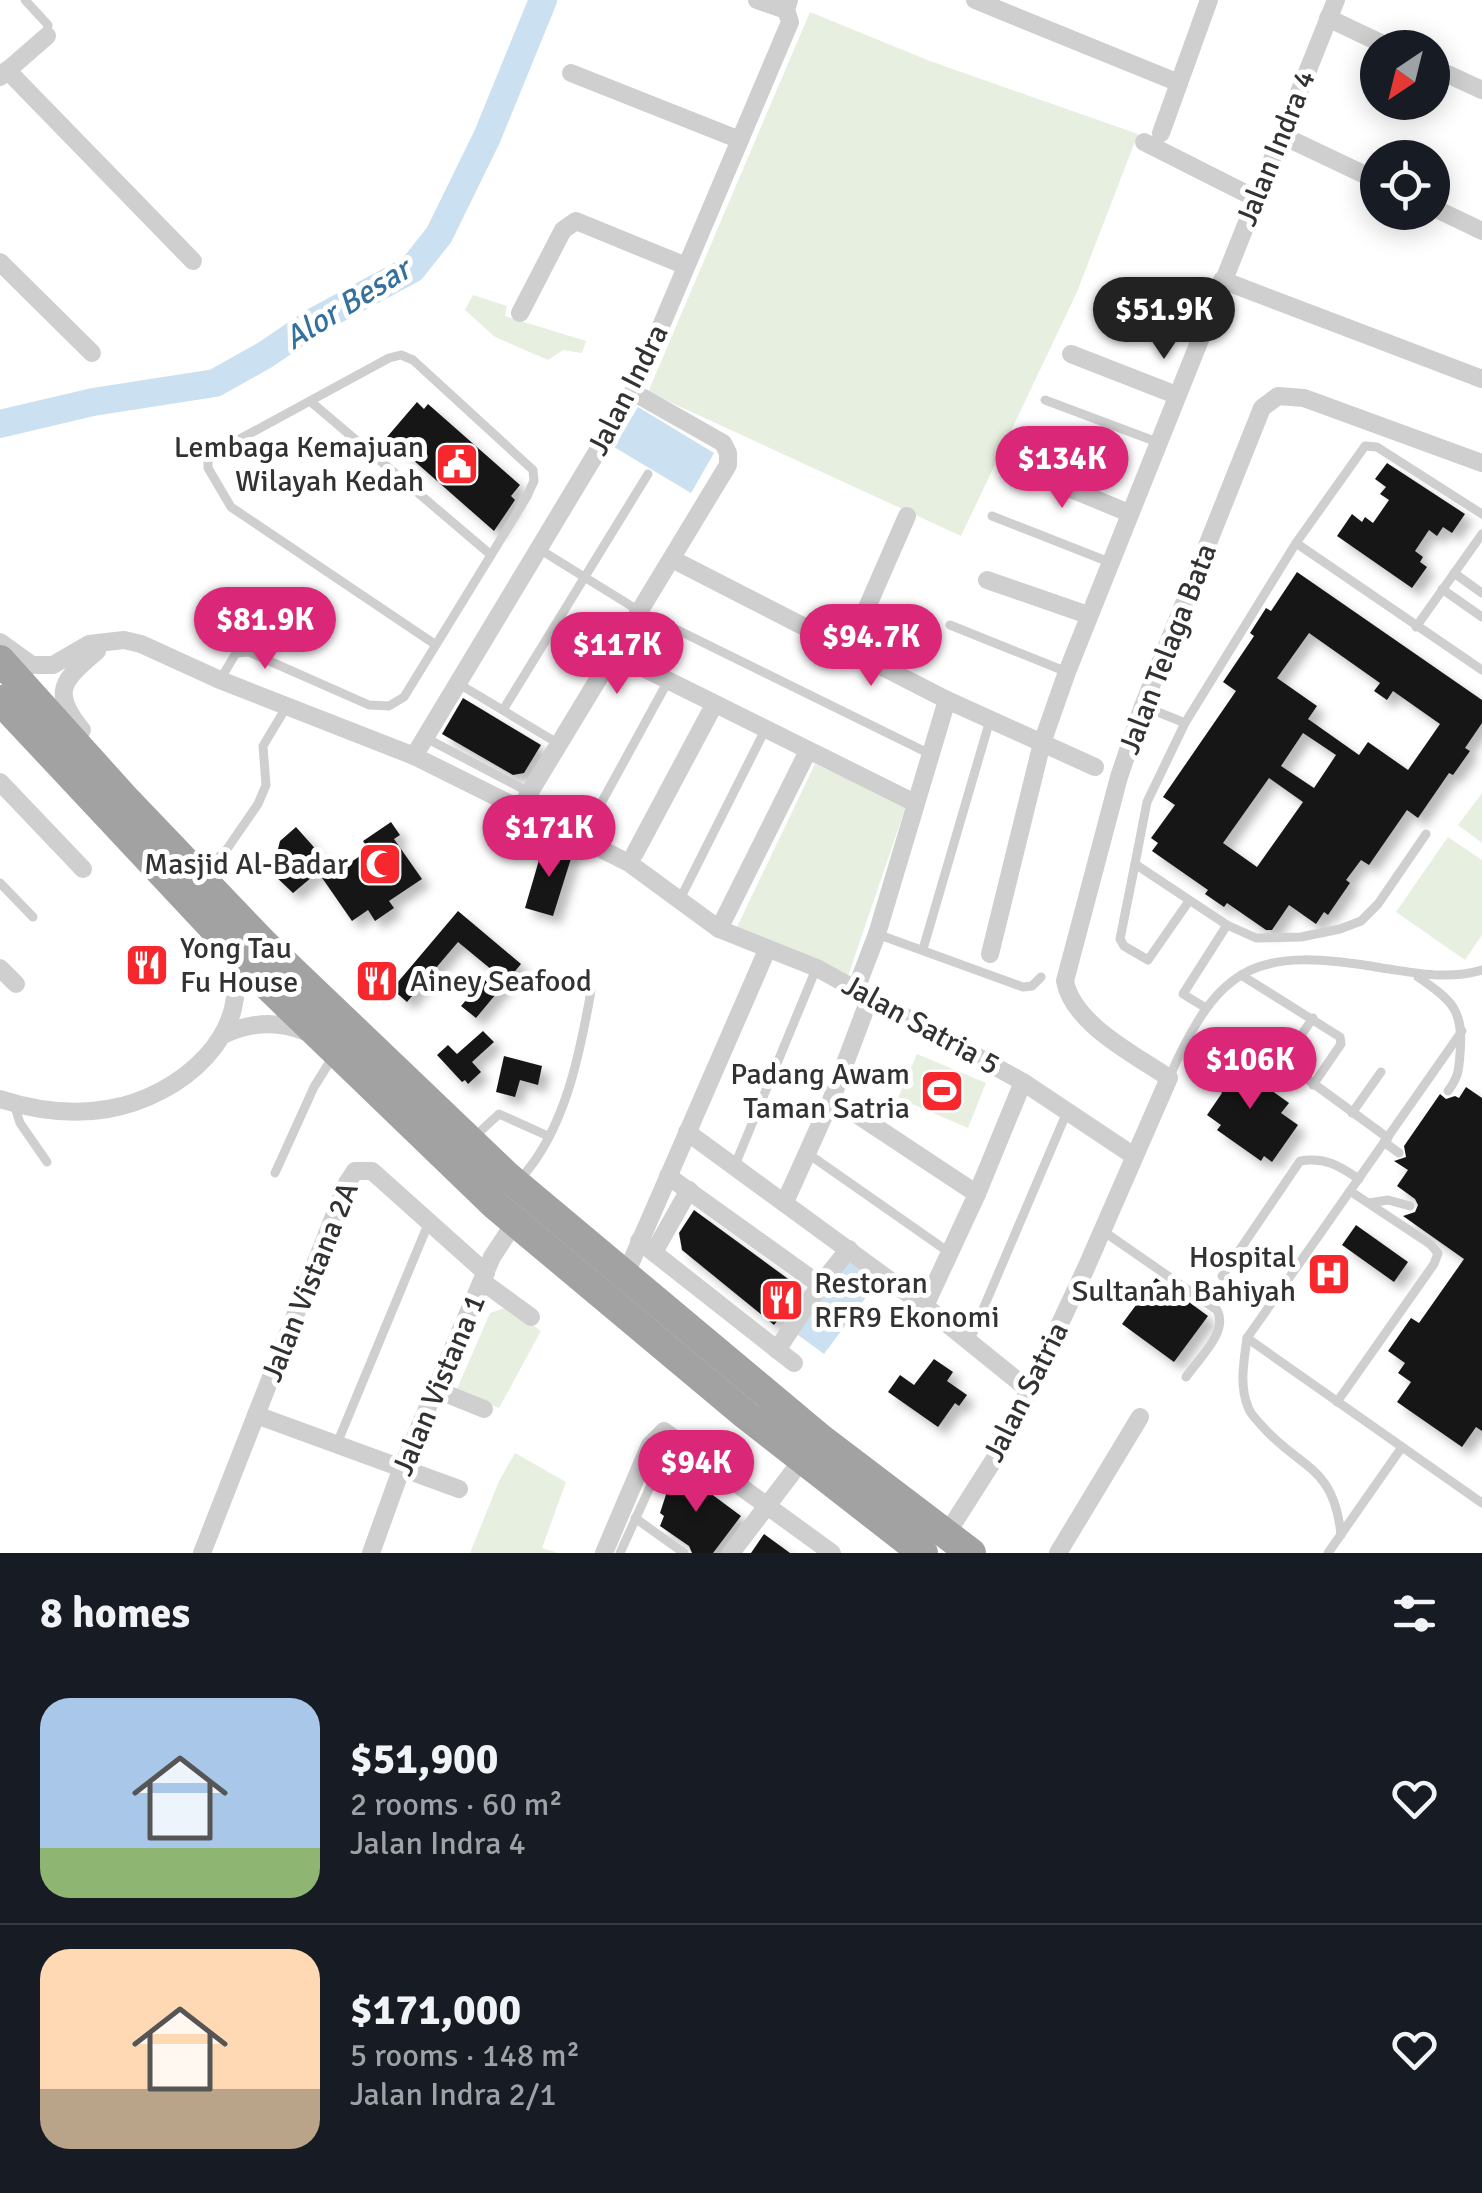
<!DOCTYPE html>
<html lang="en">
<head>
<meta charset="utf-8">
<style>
  body { margin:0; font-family:Signika,sans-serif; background:#20242c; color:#f1f3f6; height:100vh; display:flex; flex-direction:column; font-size:38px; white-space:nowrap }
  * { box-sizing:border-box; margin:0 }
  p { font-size:32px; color:#9ea1a6 }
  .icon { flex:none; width:55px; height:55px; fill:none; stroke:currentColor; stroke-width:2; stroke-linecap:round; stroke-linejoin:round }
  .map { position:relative; height:1553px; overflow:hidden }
  .sheet { display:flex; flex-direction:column; background:#171b24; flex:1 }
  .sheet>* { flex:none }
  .needle { width:65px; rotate:215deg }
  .controls { position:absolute; left:1360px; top:30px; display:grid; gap:20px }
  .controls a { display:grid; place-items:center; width:90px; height:90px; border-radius:50%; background:#171b24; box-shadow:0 5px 25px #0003; font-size:50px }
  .price { position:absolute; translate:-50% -85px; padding:0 22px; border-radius:35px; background:#db2777; color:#fff; font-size:32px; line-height:65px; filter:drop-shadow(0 2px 5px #0008) }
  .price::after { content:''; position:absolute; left:50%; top:60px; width:30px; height:22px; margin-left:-15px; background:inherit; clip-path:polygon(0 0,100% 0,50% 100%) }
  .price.on { background:#222; color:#fff }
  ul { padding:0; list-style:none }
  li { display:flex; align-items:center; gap:30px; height:250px; padding:0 40px }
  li+li { border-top:2px solid #363941 }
  li span { display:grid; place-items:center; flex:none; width:280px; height:200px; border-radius:30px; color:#555 }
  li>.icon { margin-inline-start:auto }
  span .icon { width:120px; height:120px; fill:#fffc; stroke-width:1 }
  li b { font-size:42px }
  h2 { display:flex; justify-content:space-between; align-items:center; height:120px; padding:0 40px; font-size:42px }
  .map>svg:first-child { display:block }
  .green { fill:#e7f0e0 }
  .water { fill:#cbe0f0 }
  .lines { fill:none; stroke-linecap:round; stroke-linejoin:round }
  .river { stroke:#cbe0f0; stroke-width:28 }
  .building { fill:#191919; fill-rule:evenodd; filter:url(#shadow) }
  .service { stroke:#cfcfcf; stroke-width:9 }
  .minor { stroke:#cfcfcf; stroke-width:18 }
  .trunk { stroke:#a2a2a2; stroke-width:30 }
  .labels { text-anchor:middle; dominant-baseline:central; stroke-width:10; stroke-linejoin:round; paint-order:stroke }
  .street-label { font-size:30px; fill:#323232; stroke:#fff }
  .poi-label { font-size:30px; fill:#323232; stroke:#fff; text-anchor:end }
  .water-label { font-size:32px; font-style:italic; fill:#36719e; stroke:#fff }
</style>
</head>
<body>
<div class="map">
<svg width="1482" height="1553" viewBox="0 0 1482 1553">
  <defs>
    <filter id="shadow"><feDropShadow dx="8" dy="8" stdDeviation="5" flood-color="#0004"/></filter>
  </defs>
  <rect width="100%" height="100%" fill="#fff"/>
  <g class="green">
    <polygon points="810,12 930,61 1138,134 1077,292 961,536 648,392"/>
    <polygon points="473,295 507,306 505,316 586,341 582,353 563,350 548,360 495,337 465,310"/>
    <polygon points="815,764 906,806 846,982 736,929"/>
    <polygon points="1482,793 1482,843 1458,825"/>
    <polygon points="1448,837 1482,860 1482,935 1465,960 1396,912"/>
    <polygon points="917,1054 986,1083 968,1128 898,1098"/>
    <polygon points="508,1307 541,1331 499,1408 456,1391 490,1313"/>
    <polygon points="515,1453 566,1482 542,1548 558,1553 470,1553 499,1481"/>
  </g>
  <g class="water">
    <polygon points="638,407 714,453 691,493 614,447"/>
    <polygon points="848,1259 878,1281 824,1354 794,1332"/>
  </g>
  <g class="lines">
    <polyline class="river" points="0,424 93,402 215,383 265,355 315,321 412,269 439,235 487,137 543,0"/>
  </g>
  <g class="building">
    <polygon points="417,402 424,409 428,404 520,485 511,496 515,500 494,531 387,437"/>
    <polygon points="1387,463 1465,514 1452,533 1443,527 1437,536 1429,530 1415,551 1423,557 1420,562 1427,567 1412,588 1337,536 1352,514 1362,522 1365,517 1373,523 1389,500 1380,494 1386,487 1375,479"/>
    <path d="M1297,572l185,128v23l-17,25 5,3 -17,24 -4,-2 -31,45 -11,-8 -38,55 -8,-5 -15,20 4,3 -22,32 -4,-3 -8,12 -27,-19 -17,25h-6l-39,-27 -3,4 -19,-13 3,-4 -56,-39 6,-8 -7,-5 24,-33 -12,-8 73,-106 -13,-9 31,-46 -4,-3 16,-25 5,3zM1309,633l71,50 -6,8 13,9 6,-9 47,33 -32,46 -40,-28 -9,13 -51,-36 9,-13 -40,-28zM1303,733l33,22 -22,33 -33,-22zM1269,778l34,24 -46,65 -34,-24z"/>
    <polygon points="463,698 541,745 524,773 513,775 442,734"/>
    <polygon points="391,822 400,835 394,839 422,879 389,901 394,908 375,921 368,910 352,921 318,872 293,893 272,873 280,841 296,827 336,872 369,850 363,841"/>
    <polygon points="544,843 573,852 553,916 525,908"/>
    <polygon points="458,911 521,964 476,1018 461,1006 492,970 458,942 407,1002 392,989"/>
    <polygon points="483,1031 494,1042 472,1062 481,1072 468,1084 465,1080 462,1082 437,1055 448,1045 457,1054"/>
    <polygon points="504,1056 542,1066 538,1085 520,1080 515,1097 496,1092"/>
    <polygon points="1226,1058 1249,1074 1254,1068 1266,1076 1261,1083 1289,1103 1281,1113 1298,1125 1272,1162 1264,1156 1261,1161 1217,1130 1221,1125 1207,1115 1222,1093 1211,1079"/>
    <polygon points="1466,1087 1482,1098 1482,1431 1476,1427 1462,1447 1397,1402 1411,1382 1398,1373 1405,1363 1388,1351 1411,1318 1419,1323 1464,1259 1403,1216 1415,1212 1418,1205 1415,1199 1397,1186 1408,1170 1394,1161 1406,1157 1404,1146 1440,1094 1446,1099 1455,1096 1459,1098"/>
    <polygon points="694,1210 802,1289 774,1325 682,1250 679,1233"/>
    <polygon points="1356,1225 1408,1262 1394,1282 1342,1245"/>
    <polygon points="1156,1278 1208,1316 1174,1362 1122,1324"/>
    <polygon points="934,1359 953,1372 947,1381 967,1395 959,1406 955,1403 938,1427 888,1392 900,1375 914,1385"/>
    <polygon points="675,1467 741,1516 713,1553 692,1553 689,1546 660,1526 664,1516 660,1513"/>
    <polygon points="764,1534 790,1553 751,1553"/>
  </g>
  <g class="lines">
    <g class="service">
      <polyline points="25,0 48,25 47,36"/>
      <polyline points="1045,400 1157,442"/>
      <polyline points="310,401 491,555"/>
      <polyline points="992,516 1109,562"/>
      <polyline points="1296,543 1482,670"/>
      <polyline points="539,549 641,612 930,754"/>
      <polyline points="1454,573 1482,593"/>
      <polyline points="1442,589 1482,617"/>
      <polyline points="950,625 1067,672"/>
      <polyline points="1416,627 1482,534"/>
      <polyline points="220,680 236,653 249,652 369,705 389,706 404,697 526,498 534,481 533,470 413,360 401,355 389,358 214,453 208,460 208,468 231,507 436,645"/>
      <polyline points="459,684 559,744"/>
      <polyline points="1143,706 1185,723"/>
      <polyline points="503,710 648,474"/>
      <polyline points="424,737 529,792"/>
      <polyline points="1426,834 1378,904 1361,921 1340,929 1301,937 1256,938 1227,925 1135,864 1147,802 1185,723 1296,543 1365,446 1377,447 1482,514"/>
      <polyline points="581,840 668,681"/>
      <polyline points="1135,864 1120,939 1124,946 1148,960 1189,901"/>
      <polyline points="201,874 227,849 258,804 266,785 263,746 287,706"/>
      <polyline points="0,883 33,917"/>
      <polyline points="680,899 765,730"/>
      <polyline points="877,934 1023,987 1032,986 1041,977"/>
      <polyline points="923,949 990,720"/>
      <polyline points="1241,975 1340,1037 1341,1044 1313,1085"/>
      <path d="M1418,977c34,24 46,32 42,77 -1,16 -2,24 -12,37"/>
      <polyline points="1206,1008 1183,994 1227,925"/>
      <polyline points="1313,1018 1286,1057 1288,1065 1388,1138"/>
      <path d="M1169,1078c51,-117 89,-131 213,-110 35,5 65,12 100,2"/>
      <polyline points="14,1104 20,1123 47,1162"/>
      <polyline points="1352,1113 1381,1072"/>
      <polyline points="472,1139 499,1114 548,1136"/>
      <polyline points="1384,1142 1399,1153"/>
      <polyline points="807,1153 950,1253"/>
      <polyline points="735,1165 816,969"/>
      <polyline points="275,1173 314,1087 334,1055"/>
      <path d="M521,1178c44,-48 59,-125 70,-187"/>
      <polyline points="1369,1203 1388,1200 1410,1206"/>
      <path d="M1103,1231l114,79c12,22 -19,49 -31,67"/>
      <path d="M1222,1276l78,-115c25,-4 38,4 59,18"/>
      <polyline points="1247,1338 1482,1503"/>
      <polyline points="969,1342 1067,1112"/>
      <polyline points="1337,1402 1434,1264 1438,1253 1430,1244 1350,1191"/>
      <polyline points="336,1446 429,1222"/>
      <polyline points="635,1518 684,1553"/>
      <path d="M1341,1535c-7,-70 -40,-65 -79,-109 -5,-6 -12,-12 -14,-19 -9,-22 -4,-46 -1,-69l215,-307"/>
      <polyline points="620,1553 660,1465 678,1440"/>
      <polyline points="1328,1553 1402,1447"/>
    </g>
    <g class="minor">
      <polyline points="757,0 786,10"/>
      <polyline points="975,0 1179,83"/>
      <polyline points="1328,18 1391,48"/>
      <polyline points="1432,67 1482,90"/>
      <polyline points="7,70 193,261"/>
      <polyline points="571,73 740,140"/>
      <polyline points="0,77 47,36"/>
      <polyline points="1161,133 1209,0"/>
      <polyline points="1281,135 1378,181"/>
      <polyline points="1144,142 1255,198"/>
      <polyline points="1432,207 1482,231"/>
      <polyline points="0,262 92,353"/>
      <polyline points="1222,280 1482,379"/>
      <polyline points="520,313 563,230 576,221 686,266"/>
      <polyline points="1071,354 1176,395"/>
      <polyline points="1013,465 1129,513"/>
      <polyline points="672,559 947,700 1095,767"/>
      <polyline points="987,580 1088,615"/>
      <polyline points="0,642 32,665 53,665 89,644 124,640 141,644 220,680 414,756 629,863 719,929 817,968 1023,1082 1134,1156"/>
      <polyline points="848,651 907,516"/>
      <polyline points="615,654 915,803"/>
      <path d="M82,730c-32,-39 -19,-50 15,-79"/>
      <polyline points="414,756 633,392 790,22 786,10 789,0"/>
      <polyline points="0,782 83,869"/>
      <polyline points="519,810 728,465 728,453 723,443 633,392"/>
      <polyline points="635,853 714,705"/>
      <polyline points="719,929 808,751"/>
      <polyline points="990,954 1042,743 1067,672 1336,0"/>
      <polyline points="0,968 16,984"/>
      <polyline points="856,989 877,934 947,700"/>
      <path d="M225,1034c27,-12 53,-14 81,-2"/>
      <polyline points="832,1098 977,1194"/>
      <path d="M0,1099c34,11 72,16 108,10 72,-12 150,-77 122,-156"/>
      <polyline points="687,1132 925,1306 1029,1390"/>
      <polyline points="668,1176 820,1285"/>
      <polyline points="785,1202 832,1098 870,997"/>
      <polyline points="639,1241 794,1363"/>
      <polyline points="654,1252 689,1190"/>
      <polyline points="625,1276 767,950"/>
      <polyline points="483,1282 531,1317"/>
      <polyline points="925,1306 977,1194 1023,1082"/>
      <polyline points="777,1350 820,1285 849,1249"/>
      <polyline points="437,1390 484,1409"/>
      <polyline points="256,1415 459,1489"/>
      <path d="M946,1535l51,-80 32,-65 57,-122 83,-190c-35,-24 -96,-54 -104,-97l54,-204 24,-71 119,-298 16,-12 26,2 178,65"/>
      <polyline points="202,1553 347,1183 355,1171 372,1171 486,1273"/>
      <polyline points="371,1553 401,1470 492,1257 515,1222"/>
      <polyline points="604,1553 650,1445 664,1431 832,1553"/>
      <polyline points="731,1553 802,1460"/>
      <polyline points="1058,1553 1140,1417"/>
    </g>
    <g class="trunk">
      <polyline points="0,660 126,800 262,942 508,1177 821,1439 971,1553"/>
      <polyline points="0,700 268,986 495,1205 746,1415 923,1553"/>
    </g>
  </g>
  <defs>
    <g id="civic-square" transform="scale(2.25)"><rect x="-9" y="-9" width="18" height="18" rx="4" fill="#f6272d" stroke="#fff"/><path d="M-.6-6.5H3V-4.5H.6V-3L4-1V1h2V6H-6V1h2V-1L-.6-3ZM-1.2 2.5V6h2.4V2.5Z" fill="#fff"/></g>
    <g id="mosque-square" transform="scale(2.25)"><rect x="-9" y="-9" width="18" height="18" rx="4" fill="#f6272d" stroke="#fff"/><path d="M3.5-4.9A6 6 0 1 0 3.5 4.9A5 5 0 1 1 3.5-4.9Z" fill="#fff"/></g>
    <g id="restaurant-square" transform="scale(2.25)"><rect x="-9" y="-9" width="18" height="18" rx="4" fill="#f6272d" stroke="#fff"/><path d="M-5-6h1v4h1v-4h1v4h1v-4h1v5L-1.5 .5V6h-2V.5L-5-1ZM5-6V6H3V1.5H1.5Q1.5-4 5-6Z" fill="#fff"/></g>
    <g id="stadium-square" transform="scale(2.25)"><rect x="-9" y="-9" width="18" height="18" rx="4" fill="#f6272d" stroke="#fff"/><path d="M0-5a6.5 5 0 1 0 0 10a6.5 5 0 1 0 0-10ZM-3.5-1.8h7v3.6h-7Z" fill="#fff"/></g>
    <g id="hospital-square" transform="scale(2.25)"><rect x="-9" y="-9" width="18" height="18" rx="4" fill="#f6272d" stroke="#fff"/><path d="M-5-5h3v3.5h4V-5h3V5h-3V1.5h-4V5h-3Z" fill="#fff"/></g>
  </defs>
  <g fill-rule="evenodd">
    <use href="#civic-square" x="457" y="464"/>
    <use href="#mosque-square" x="380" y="864"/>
    <use href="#restaurant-square" x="147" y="965"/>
    <use href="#restaurant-square" x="377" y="981"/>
    <use href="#stadium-square" x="942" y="1091"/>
    <use href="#hospital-square" x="1329" y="1274"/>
    <use href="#restaurant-square" x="782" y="1300"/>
  </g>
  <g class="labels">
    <g class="street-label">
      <text transform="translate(1276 148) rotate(-68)">Jalan Indra 4</text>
      <text transform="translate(628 390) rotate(-63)">Jalan Indra</text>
      <text transform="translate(1168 649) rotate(-69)">Jalan Telaga Bata</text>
      <text transform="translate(921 1025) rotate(29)">Jalan Satria 5</text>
      <text transform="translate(310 1282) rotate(-68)">Jalan Vistana 2A</text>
      <text transform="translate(439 1385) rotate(-67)">Jalan Vistana 1</text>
      <text transform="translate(1026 1392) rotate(-63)">Jalan Satria</text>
    </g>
    <g class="poi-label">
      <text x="424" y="447">Lembaga Kemajuan<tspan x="424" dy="34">Wilayah Kedah</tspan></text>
      <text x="348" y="864">Masjid Al-Badar</text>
      <text x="180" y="948" text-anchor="start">Yong Tau<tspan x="180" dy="34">Fu House</tspan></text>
      <text x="410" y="981" text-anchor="start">Ainey Seafood</text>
      <text x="910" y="1074">Padang Awam<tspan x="910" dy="34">Taman Satria</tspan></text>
      <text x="1296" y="1257">Hospital<tspan x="1296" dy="34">Sultanah Bahiyah</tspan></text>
      <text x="814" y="1283" text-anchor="start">Restoran<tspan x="814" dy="34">RFR9 Ekonomi</tspan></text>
    </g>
    <g class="water-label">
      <text transform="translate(347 304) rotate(-32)">Alor Besar</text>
    </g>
  </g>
</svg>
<div class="controls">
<a><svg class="needle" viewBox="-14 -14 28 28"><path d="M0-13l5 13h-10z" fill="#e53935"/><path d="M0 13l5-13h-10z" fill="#9ea1a6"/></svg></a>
<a><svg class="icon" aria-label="locate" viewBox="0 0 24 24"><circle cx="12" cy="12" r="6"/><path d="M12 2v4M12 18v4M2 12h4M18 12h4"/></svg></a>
</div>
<b class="price on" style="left:1164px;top:362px">$51.9K</b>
<b class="price" style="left:1062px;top:511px">$134K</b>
<b class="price" style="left:265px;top:672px">$81.9K</b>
<b class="price" style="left:871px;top:689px">$94.7K</b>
<b class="price" style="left:617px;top:697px">$117K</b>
<b class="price" style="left:549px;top:880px">$171K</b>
<b class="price" style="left:1250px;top:1112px">$106K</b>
<b class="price" style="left:696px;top:1515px">$94K</b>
</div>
<section class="sheet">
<h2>8 homes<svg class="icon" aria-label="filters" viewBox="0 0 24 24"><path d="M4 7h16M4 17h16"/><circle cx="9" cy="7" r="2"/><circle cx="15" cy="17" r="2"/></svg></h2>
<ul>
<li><span style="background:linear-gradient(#a9c7e8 75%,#8fb573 0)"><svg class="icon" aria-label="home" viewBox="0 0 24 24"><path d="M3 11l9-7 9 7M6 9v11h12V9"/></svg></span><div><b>$51,900</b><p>2 rooms · 60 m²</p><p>Jalan Indra 4</p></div><svg class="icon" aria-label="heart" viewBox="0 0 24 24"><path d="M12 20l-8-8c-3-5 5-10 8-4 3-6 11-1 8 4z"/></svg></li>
<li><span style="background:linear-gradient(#ffd9b3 70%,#b9a48a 0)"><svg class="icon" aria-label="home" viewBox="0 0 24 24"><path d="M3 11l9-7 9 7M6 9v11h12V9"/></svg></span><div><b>$171,000</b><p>5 rooms · 148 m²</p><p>Jalan Indra 2/1</p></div><svg class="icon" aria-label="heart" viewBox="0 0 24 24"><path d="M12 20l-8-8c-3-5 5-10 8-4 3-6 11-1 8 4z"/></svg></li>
</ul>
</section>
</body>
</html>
